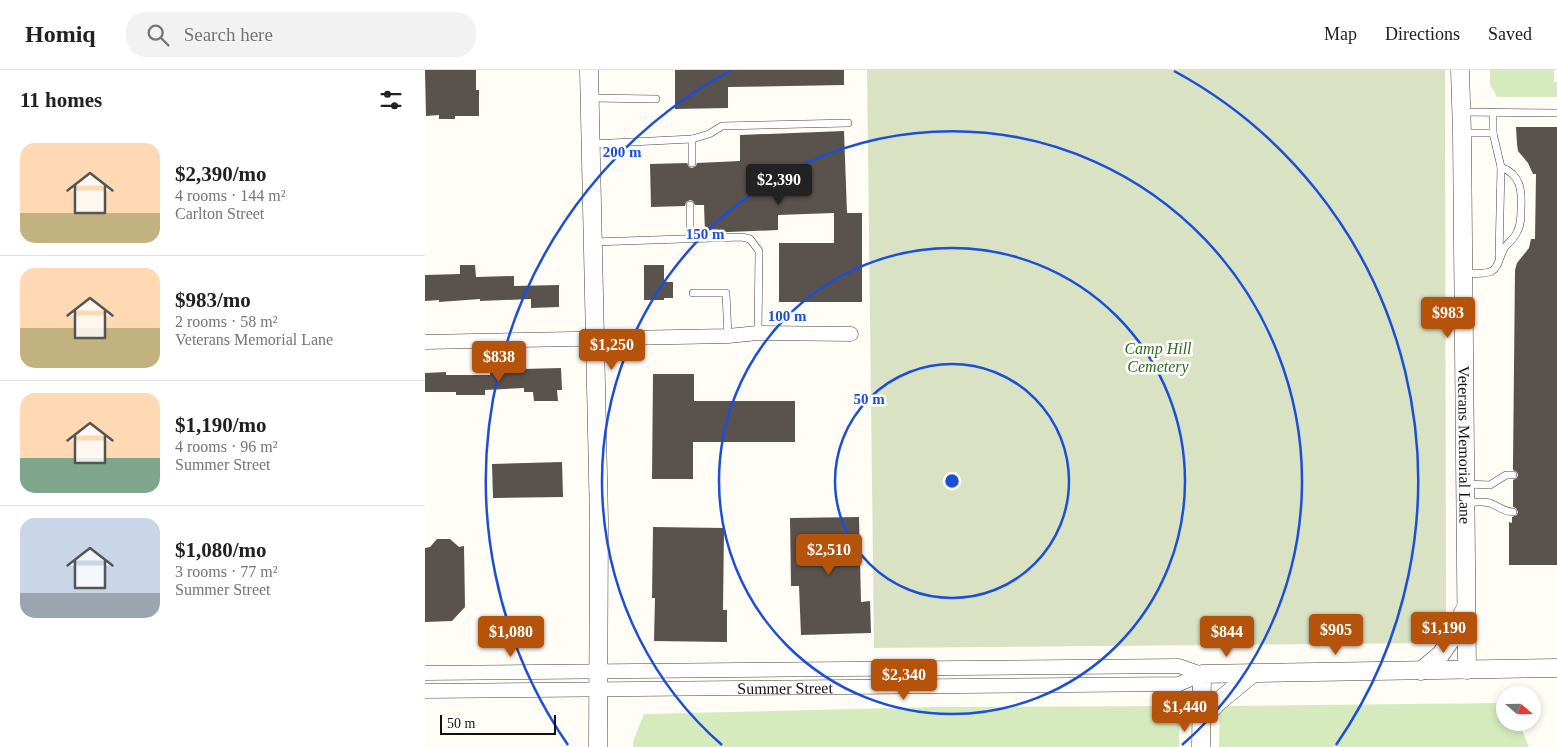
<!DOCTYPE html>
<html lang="en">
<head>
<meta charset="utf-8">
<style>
  body { margin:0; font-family:Georgia,serif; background:#f2f2f2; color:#202124; height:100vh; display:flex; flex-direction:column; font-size:19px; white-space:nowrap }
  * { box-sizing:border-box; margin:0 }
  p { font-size:16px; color:#757577 }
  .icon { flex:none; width:28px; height:28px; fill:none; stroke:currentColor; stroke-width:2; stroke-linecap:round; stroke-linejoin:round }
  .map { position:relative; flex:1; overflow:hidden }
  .details { display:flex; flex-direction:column; background:#fff; width:425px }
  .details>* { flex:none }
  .needle { width:32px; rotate:110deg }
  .controls { position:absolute; left:1071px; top:616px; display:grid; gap:10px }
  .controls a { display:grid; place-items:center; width:45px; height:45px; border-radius:50%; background:#fff; box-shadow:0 2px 8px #0003; font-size:25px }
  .scale { position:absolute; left:15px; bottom:12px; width:116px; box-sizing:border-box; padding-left:5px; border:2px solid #111; border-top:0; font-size:14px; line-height:18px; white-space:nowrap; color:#111; -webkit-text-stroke:4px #fff; paint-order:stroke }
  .price { position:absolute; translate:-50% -42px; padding:0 11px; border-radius:5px; background:#b45309; color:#fff; font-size:16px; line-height:32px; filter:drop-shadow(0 1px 2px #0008) }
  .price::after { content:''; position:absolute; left:50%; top:30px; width:15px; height:11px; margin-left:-8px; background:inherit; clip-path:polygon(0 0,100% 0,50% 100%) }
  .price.selected { background:#222; color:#fff }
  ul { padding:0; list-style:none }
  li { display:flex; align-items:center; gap:15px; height:125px; padding:0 20px }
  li+li { border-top:1px solid #e0e0e0 }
  li span { display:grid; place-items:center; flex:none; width:140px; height:100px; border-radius:15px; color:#555 }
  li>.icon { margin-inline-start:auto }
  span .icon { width:60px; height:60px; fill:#fffc; stroke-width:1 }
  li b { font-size:21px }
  h2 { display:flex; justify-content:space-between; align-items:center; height:60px; padding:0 20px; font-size:21px }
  header { display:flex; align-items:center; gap:30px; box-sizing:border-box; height:70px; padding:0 25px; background:#fff; border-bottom:1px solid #e0e0e0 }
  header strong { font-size:24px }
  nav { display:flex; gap:28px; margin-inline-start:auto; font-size:18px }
  .search { width:350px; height:45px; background:#f2f2f2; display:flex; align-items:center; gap:12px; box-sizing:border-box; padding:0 18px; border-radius:20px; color:#757577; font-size:19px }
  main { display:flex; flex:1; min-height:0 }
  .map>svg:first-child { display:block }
  .green { fill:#d5ebbd }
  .cemetery { fill:#d9e3c4 }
  .building { fill:#5a524d }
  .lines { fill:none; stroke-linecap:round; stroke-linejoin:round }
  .service-casing { stroke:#444; stroke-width:8 }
  .minor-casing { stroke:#444; stroke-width:15 }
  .tertiary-casing { stroke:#444; stroke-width:19 }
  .service { stroke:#fff; stroke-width:7 }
  .minor { stroke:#fff; stroke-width:14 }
  .tertiary { stroke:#fff; stroke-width:18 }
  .ring { fill:none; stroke:#1d4ed8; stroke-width:2.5 }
  .labels { text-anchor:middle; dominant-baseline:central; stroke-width:5; stroke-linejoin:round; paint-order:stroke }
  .park-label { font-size:16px; font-style:italic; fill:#2f6b1f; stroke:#fff }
  .street-label { font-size:16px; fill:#111; stroke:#fff }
  .centre { fill:#1d4ed8; stroke:#fff; stroke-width:2.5 }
  .ring-label { font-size:15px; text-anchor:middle; font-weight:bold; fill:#1d4ed8; stroke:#fff; stroke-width:5; stroke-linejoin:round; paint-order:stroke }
</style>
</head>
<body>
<header>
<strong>Homiq</strong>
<div class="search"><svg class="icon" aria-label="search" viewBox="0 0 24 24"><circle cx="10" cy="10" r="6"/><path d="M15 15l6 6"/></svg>Search here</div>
<nav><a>Map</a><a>Directions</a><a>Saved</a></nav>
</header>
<main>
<section class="details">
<h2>11 homes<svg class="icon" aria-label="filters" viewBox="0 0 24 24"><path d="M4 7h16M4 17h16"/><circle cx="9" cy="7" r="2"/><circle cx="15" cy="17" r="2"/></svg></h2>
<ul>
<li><span style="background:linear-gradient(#ffd9b3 70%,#c2b280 0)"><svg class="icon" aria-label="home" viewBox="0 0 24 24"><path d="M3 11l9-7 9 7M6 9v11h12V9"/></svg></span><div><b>$2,390/mo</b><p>4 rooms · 144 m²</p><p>Carlton Street</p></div></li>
<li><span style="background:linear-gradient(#ffd9b3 60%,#c2b280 0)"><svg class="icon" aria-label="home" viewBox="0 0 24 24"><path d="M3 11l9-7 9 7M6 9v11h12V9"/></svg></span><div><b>$983/mo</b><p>2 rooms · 58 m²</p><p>Veterans Memorial Lane</p></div></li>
<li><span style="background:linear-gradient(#ffd9b3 65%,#7fa58c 0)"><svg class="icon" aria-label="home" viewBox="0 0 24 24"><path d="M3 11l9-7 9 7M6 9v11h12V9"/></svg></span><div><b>$1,190/mo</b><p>4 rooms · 96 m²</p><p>Summer Street</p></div></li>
<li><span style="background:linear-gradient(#c9d6e8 75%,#9aa5b1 0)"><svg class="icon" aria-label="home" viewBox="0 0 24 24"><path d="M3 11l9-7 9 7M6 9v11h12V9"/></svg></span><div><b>$1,080/mo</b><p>3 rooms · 77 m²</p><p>Summer Street</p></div></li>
</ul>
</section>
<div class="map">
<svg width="1132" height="677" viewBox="0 0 1132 677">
  <rect width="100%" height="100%" fill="#fffdf5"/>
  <g class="green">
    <polygon points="1065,0 1129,0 1129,12 1132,12 1132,27 1072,27 1065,14"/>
    <polygon points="1080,633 1080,652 1094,653 1104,677 794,677 795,636"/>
    <polygon points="741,636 754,646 754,677 208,677 208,672 219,644 512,637"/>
  </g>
  <polygon class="cemetery" points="442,0 1020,0 1021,552 1013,567 1001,573 449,578"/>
  <g class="building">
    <polygon points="0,0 51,0 51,20 54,20 54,46 30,46 30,49 14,49 14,45 1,46"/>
    <polygon points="250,0 419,0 419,15 303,17 303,38 250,39"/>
    <polygon points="1091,57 1132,57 1132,495 1084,495 1084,452 1087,453 1087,447 1092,445 1093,442 1091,438 1088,437 1088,410 1092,408 1093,405 1092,402 1088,400 1088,395 1090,200 1092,193 1104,178 1106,169 1110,169 1111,104 1108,104 1103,93 1093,81 1092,74"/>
    <polygon points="419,61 422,143 437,143 437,232 354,232 354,173 409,173 409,143 353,145 353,160 280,163 279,135 270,135 268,131 265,130 261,132 260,136 226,137 225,94 262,93 264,97 267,98 271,96 272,93 315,91 315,65"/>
    <polygon points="35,195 50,195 51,207 89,206 89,216 134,215 134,237 106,238 106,229 55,231 55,229 14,232 14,230 0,231 0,205 35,204"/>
    <polygon points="219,195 239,195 239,212 248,212 248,228 239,228 239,230 219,230"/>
    <polygon points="136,298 137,320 132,320 133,331 109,331 108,322 99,322 99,318 60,320 60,325 31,325 31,322 0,322 0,303 21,302 21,305 65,305 65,302 98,302 98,299"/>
    <polygon points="228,304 269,304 269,331 370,331 370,372 268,372 268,409 227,409"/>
    <polygon points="137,392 138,427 68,428 67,394"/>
    <polygon points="434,447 436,532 445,531 446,563 376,565 374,516 366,516 365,448"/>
    <polygon points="228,457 299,458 298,540 302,540 302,572 229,571 230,528 227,528"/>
    <polygon points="12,469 25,469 34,477 39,476 40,537 27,551 0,552 0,478 5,477"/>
  </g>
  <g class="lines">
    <g class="service-casing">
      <g id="service">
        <polyline points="165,28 231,29"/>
        <polyline points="1037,42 1132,43"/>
        <polyline points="1068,42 1068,63 1076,97 1074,186"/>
        <polyline points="1038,63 1068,63"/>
        <polyline points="166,74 267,69"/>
        <polyline points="267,93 267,69 284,64 297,56 423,53"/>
        <polyline points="265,135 265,169"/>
        <polyline points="168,172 317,167 325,169 334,181 333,263"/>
        <path d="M1039,203c8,0 20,2 28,-2 7,-4 8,-17 13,-24 4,-5 9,-8 12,-15 4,-7 4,-15 4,-23 1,-19 0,-34 -20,-42"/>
        <polyline points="268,223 301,223 303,266"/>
        <polyline points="1042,414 1065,415 1081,405 1088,405"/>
        <path d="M1041,433c8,-1 16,-2 24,0 8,3 14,9 23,9"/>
      </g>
    </g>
    <g class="minor-casing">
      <g id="minor">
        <polyline points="0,272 303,266 333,263 426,264"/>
        <polyline points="0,603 754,596 777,604"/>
        <path id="s1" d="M0,621l754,-7 23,-10"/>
      </g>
    </g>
    <g class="tertiary-casing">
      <g id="tertiary">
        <polyline points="164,0 174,451 173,677"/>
        <path id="s2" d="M1035,0l2,63 5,537"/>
        <polyline points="996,601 1016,584 1027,568 1039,541"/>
        <polyline points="777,649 793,632 828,603"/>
        <polyline points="776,677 777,604 1132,598"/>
      </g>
    </g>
    <use href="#service" class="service"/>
    <use href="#minor" class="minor"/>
    <use href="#tertiary" class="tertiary"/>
  </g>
  <g class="ring">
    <circle cx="527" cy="411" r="117"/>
    <circle cx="527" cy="411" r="233"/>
    <path d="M297 675A350 350 0 1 1 757 675"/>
    <path d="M143 675A466 466 0 0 1 305 1M749 1A466 466 0 0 1 911 675"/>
  </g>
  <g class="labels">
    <g class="park-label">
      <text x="733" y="278">Camp Hill<tspan x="733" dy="18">Cemetery</tspan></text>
    </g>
    <g class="street-label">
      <text stroke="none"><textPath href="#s2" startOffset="375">Veterans Memorial Lane</textPath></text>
      <text stroke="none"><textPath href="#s1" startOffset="360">Summer Street</textPath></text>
    </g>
  </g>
  <circle cx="527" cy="411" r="8" class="centre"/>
  <g class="ring-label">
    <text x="197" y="87">200 m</text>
    <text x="280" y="169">150 m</text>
    <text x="362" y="251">100 m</text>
    <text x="444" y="334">50 m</text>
  </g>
</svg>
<div class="controls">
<a><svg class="needle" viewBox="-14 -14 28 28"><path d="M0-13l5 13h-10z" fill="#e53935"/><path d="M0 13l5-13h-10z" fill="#757577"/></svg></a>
</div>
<div class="scale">50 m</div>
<b class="price selected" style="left:354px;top:136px">$2,390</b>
<b class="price" style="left:1023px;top:269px">$983</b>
<b class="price" style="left:187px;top:301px">$1,250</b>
<b class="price" style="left:74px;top:313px">$838</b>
<b class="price" style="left:404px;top:506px">$2,510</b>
<b class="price" style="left:1019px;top:584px">$1,190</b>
<b class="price" style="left:911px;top:586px">$905</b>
<b class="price" style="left:86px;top:588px">$1,080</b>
<b class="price" style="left:802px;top:588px">$844</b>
<b class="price" style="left:479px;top:631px">$2,340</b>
<b class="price" style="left:760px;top:663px">$1,440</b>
</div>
</main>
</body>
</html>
